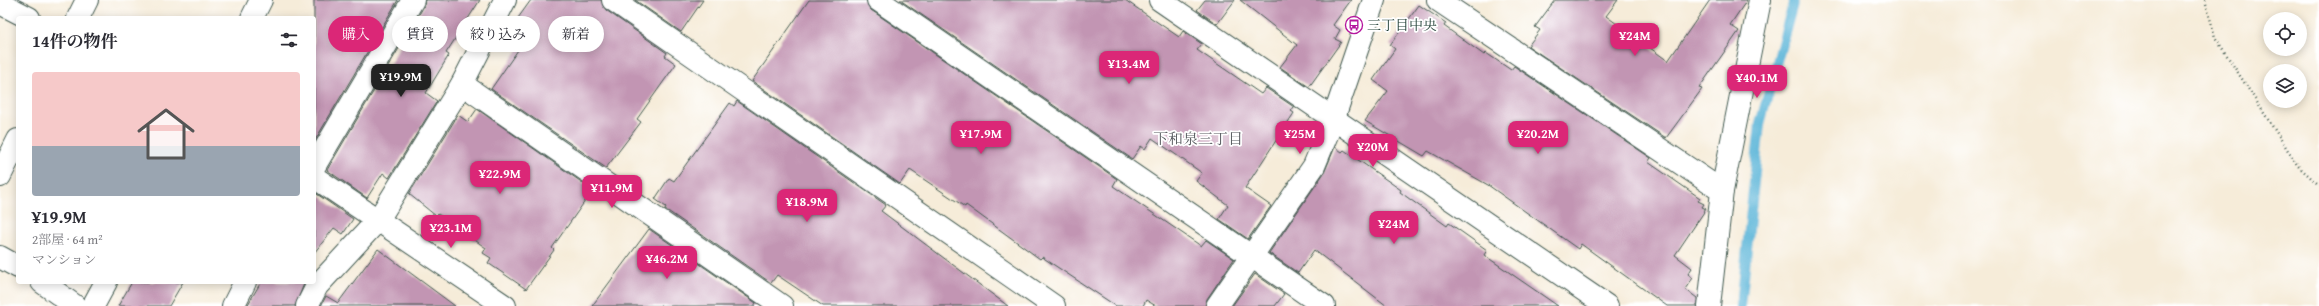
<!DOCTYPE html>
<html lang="ja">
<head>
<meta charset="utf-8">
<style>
  body { margin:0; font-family:"Gentium Book Plus","Noto Serif JP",serif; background:#f7f7f7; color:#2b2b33; height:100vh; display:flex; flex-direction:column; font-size:15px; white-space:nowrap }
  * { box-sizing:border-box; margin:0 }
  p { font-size:13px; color:#7c7c81 }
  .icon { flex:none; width:22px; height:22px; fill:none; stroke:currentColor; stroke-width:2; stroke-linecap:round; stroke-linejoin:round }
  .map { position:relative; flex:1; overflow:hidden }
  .sheet { position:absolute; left:16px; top:16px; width:300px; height:268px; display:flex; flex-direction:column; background:#fff; border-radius:4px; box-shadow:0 2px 10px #0003 }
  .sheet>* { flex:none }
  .guide { position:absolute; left:328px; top:16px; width:380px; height:36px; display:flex; gap:8px }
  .fabs { position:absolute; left:2263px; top:12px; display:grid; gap:8px }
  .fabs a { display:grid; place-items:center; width:44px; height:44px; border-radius:50%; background:#fff; box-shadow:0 2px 10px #0003; font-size:20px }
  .price { position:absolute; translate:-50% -34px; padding:0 9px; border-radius:8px; background:#db2777; color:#fff; font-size:13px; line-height:26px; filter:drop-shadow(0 1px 2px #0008) }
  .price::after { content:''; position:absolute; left:50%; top:24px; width:12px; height:9px; margin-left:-6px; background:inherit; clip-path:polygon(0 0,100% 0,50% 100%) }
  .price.active { background:#222; color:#fff }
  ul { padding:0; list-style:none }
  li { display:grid; align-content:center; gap:8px; height:212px; padding:0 16px }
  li+li { border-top:1px solid #e1e1e2 }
  li span { display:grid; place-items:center; height:124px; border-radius:4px; color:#555 }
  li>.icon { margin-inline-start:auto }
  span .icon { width:72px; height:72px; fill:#fffc; stroke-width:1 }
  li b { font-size:17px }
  h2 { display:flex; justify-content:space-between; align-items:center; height:48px; padding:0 16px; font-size:17px }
  .pill { padding:0 14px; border-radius:18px; background:#fff; box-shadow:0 2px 10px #0003; font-size:14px; line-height:36px }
  .pill.active { background:#db2777; color:#fff }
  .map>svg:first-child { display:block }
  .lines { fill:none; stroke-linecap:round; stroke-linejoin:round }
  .stream { stroke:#5bb5d8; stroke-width:10 }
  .building { fill:#c295b3 }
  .minor-casing { stroke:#3f574d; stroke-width:24 }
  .path { stroke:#3f574d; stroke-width:2.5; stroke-dasharray:1 3; stroke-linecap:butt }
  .minor { stroke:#fff; stroke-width:22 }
  .labels { text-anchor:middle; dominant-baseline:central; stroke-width:3.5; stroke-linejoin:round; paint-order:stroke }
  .poi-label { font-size:14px; fill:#1f3d34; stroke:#fff; text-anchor:start }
  .neighbourhood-label { font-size:15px; fill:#585c60; stroke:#fff }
</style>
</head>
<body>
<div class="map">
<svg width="2319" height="306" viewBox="0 0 2319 306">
  <rect width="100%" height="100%" fill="#fff"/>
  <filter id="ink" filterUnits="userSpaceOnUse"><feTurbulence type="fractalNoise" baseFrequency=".025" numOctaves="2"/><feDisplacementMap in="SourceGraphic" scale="8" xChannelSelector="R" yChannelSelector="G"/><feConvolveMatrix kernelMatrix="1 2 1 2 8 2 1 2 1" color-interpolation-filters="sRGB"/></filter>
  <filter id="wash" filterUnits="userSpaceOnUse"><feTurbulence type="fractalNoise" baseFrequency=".012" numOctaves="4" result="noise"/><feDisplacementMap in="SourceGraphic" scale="16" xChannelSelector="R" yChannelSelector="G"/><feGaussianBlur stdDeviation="0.9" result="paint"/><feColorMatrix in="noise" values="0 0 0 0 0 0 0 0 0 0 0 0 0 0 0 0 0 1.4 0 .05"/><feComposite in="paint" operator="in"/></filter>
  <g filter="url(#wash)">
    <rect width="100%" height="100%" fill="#f6ecd9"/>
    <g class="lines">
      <polyline class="stream" points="1741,306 1760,124 1794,0"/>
    </g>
    <g id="blocks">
      <g class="building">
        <polygon points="314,0 398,0 314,142"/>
        <polygon points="425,0 480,0 446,53 449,55 426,93 437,101 389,178 383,173 367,198 327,170 424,6"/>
        <polygon points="531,0 601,0 606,10 667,53 665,56 676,64 637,119 641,122 606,168 491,89 518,50 513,47 524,33 513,25"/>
        <polygon points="635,0 703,0 681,32"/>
        <polygon points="809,0 866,0 871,10 1117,179 1113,186 1201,246 1206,240 1234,259 1207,299 1205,306 1156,306 1146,300 1143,306 1116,306 1042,257 1040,259 966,205 965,207 910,170 900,184 752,81"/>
        <polygon points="900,0 1125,0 1179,37 1183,31 1202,44 1197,50 1261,94 1266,88 1294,107 1291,111 1294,113 1245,188 1271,206 1248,239 1219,219 1228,205 1196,181 1202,173 1152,138 1145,149 1141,146 1132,159"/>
        <polygon points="1205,0 1235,0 1217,24 1197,10"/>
        <polygon points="1240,0 1351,0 1333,25 1340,30 1335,39 1341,42 1309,87 1280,67 1297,45"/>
        <polygon points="1555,0 1618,0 1606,16 1668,61 1710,0 1747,0 1730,25 1739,31 1699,88 1702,89 1666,138 1528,46 1540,30 1535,27"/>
        <polygon points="1419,5 1446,23 1444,26 1484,55 1486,53 1511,70 1514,66 1651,158 1648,162 1700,198 1698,201 1704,204 1702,207 1706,209 1675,255 1692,268 1688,274 1693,278 1685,289 1697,298 1697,306 1667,306 1581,244 1578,249 1488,185 1428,151 1424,156 1365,121 1388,91 1373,80 1395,49 1390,45"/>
        <polygon points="737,101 886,205 881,211 1008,306 823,306 777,275 771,283 665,209 666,207 655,199 669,178 674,181 730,103 734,106"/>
        <polygon points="477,109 590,188 587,192 590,194 552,248 554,250 526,289 488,263 491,258 483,253 486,248 438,214 436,216 409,194 458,115 468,122"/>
        <polygon points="1335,147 1342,152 1344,150 1401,190 1400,192 1447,226 1449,223 1487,250 1484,255 1558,306 1387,306 1314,250 1298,273 1269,253 1324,173"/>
        <polygon points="314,192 353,219 343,234 334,228 314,253"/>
        <polygon points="649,229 756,303 754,306 592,306"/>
        <polygon points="378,249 455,306 321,306 326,296 338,303"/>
        <polygon points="1255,274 1284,294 1275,306 1232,306"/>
        <polygon points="132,282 183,282 169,306 118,306"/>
        <polygon points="261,282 300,282 304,284 295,306 247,306"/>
      </g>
    </g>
  </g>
  <g filter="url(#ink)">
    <use href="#blocks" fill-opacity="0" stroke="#3f574d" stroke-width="1"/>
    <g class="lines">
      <g class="minor-casing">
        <g id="minor">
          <polyline points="613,0 1054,306"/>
          <polyline points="878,0 1324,306"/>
          <polyline points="1160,0 1607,306"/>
          <polyline points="1438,0 1722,191 1709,306"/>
          <polyline points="0,3 29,18"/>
          <polyline points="78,18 87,0"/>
          <polyline points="252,18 261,0"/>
          <polyline points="462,84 782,306"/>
          <polyline points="314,167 413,0"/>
          <polyline points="0,176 18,140"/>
          <polyline points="314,177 505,306"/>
          <polyline points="1722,191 1760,0"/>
          <polyline points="0,257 18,267"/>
          <polyline points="42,282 75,306"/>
          <polyline points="93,306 106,282"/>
          <polyline points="233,306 245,282"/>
          <polyline points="307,306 317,286 378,220 462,84 505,0"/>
          <polyline points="1217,306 1314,166 1333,120 1374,0"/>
        </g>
      </g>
      <polyline class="path" points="2205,0 2215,37 2298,166 2319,185"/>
      <use href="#minor" class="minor"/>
    </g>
  </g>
  <defs>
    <g id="bus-ring" transform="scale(0.9)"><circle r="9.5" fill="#fff" stroke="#b5179e" stroke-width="1.5"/><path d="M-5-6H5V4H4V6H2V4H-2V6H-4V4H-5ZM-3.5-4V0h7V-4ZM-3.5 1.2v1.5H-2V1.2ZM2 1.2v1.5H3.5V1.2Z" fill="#b5179e"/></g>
  </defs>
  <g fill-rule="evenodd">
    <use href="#bus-ring" x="1354" y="25"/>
  </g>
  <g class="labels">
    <g class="poi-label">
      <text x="1367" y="25">三丁目中央</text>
    </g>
    <g class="neighbourhood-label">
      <text x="1198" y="138">下和泉三丁目</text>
    </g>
  </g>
</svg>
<div class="fabs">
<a><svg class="icon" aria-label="locate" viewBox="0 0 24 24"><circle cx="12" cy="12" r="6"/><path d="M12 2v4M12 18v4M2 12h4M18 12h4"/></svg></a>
<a><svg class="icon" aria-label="layers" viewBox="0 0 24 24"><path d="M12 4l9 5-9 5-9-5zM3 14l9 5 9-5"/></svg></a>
</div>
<b class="price" style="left:1635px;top:57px">¥24M</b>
<b class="price" style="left:1129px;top:85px">¥13.4M</b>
<b class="price active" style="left:401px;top:98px">¥19.9M</b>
<b class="price" style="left:1757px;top:99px">¥40.1M</b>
<b class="price" style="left:981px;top:155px">¥17.9M</b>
<b class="price" style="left:1300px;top:155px">¥25M</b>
<b class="price" style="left:1538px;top:155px">¥20.2M</b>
<b class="price" style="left:1373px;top:168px">¥20M</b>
<b class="price" style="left:500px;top:195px">¥22.9M</b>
<b class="price" style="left:612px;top:209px">¥11.9M</b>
<b class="price" style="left:807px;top:223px">¥18.9M</b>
<b class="price" style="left:1394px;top:245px">¥24M</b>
<b class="price" style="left:451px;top:249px">¥23.1M</b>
<b class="price" style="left:667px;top:280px">¥46.2M</b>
<div class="guide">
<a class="pill active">購入</a>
<a class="pill">賃貸</a>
<a class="pill">絞り込み</a>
<a class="pill">新着</a>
</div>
<section class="sheet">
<h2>14件の物件<svg class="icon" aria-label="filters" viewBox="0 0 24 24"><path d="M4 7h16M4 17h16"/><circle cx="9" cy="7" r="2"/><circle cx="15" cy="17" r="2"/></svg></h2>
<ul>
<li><span style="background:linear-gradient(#f6c9c9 60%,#9aa5b1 0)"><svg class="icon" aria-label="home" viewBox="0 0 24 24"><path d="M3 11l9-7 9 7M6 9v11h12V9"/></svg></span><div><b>¥19.9M</b><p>2部屋 · 64 m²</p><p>マンション</p></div></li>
</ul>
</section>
</div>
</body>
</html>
